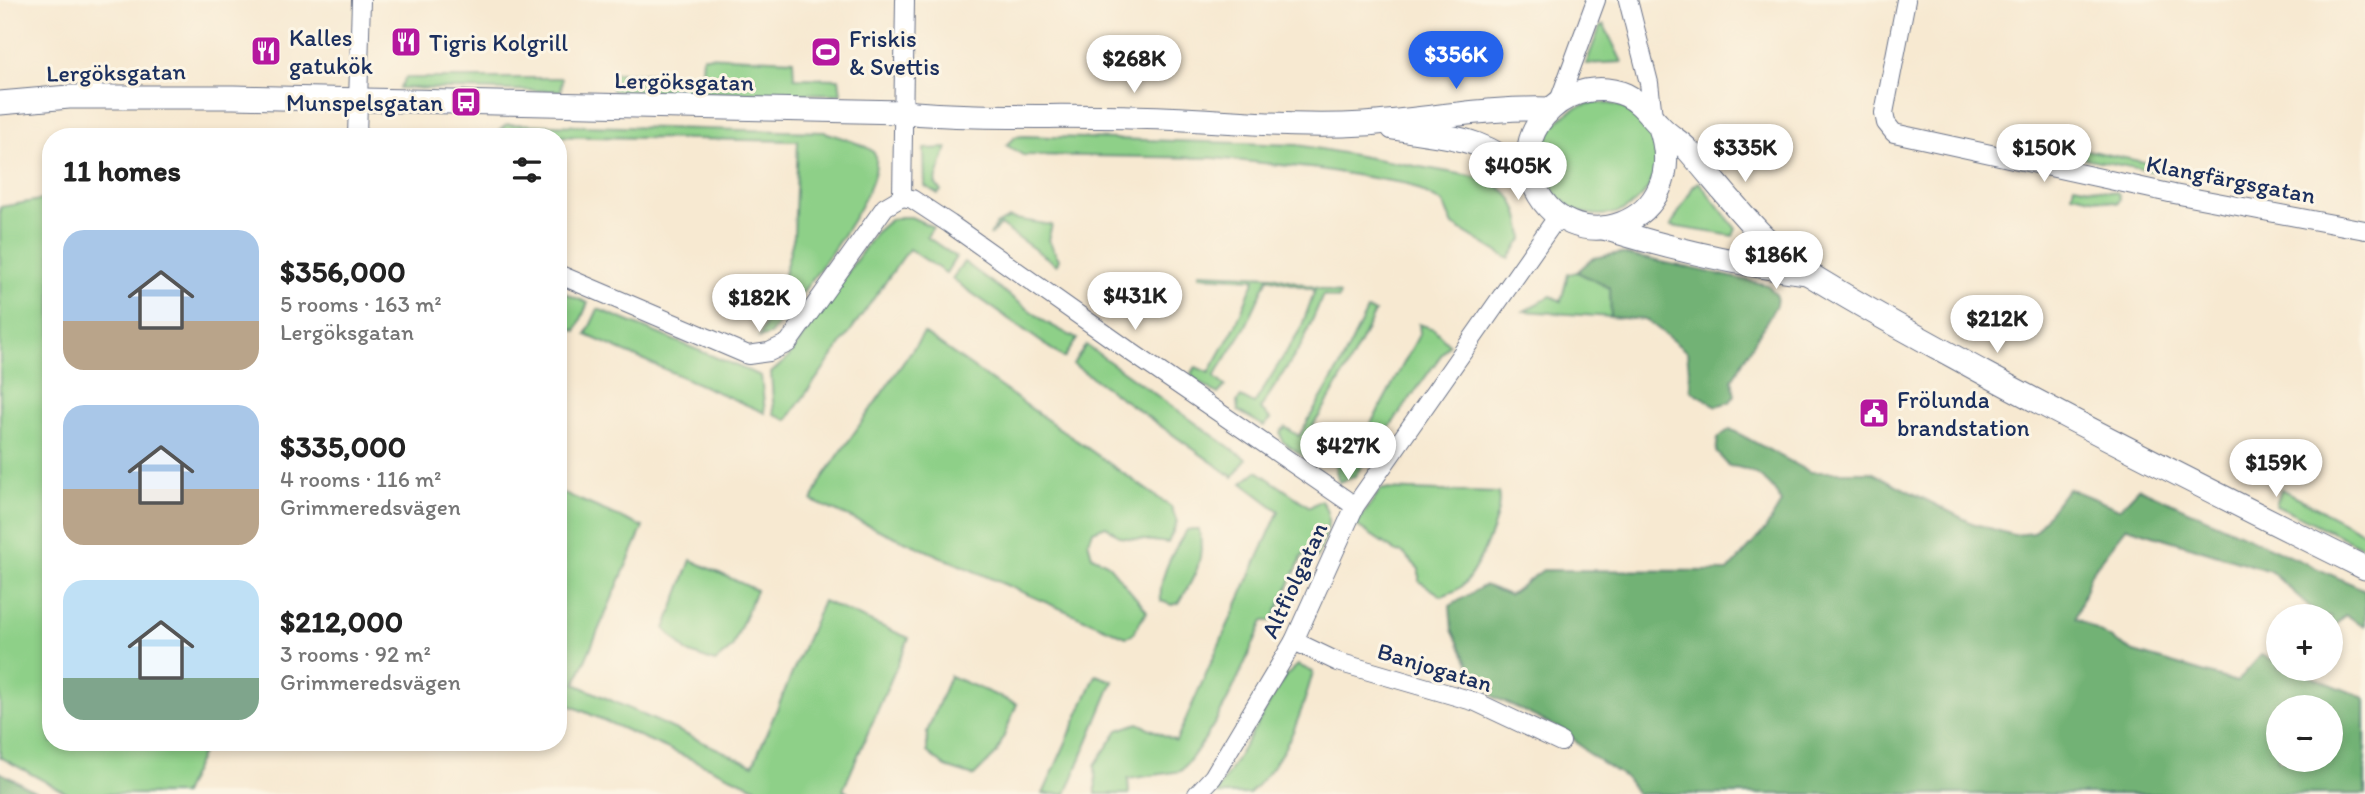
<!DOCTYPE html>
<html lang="en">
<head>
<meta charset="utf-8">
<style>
  body { margin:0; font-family:Itim,sans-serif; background:#f6f6f6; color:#222; height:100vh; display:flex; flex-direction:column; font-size:26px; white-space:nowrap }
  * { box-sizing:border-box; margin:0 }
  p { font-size:23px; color:#767676 }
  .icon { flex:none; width:38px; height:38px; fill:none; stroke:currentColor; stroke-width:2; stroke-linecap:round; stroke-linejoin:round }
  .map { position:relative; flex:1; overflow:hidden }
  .panel { position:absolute; left:42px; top:128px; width:525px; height:623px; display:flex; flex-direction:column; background:#fff; border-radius:28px; box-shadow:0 4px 10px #0003 }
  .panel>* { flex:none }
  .fabs { position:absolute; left:2266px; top:604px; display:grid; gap:14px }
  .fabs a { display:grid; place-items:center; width:77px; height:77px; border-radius:50%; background:#fff; box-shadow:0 4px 10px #0003; font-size:35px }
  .price { position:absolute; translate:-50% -60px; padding:0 16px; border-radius:24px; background:#fff; color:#222; font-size:23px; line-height:46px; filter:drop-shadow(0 2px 4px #0008) }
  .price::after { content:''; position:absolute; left:50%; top:42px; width:21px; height:16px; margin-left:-10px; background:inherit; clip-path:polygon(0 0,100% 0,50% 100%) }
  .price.current { background:#2563eb; color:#fff }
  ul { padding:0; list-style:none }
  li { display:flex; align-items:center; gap:21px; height:175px; padding:0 21px }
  li span { display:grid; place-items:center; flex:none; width:196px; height:140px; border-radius:21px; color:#555 }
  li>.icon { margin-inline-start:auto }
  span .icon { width:84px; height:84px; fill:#fffc; stroke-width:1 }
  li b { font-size:30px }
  h2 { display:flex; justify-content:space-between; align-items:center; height:84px; padding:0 21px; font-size:30px }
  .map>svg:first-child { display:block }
  .green { fill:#8ed088; stroke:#548073; stroke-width:2 }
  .forest { fill:#72b274; stroke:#467069; stroke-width:2; fill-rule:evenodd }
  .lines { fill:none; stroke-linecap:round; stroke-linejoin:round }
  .minor-casing { stroke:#687086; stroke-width:20 }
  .tertiary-casing { stroke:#687086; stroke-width:25 }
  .minor { stroke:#fff; stroke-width:18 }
  .tertiary { stroke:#fff; stroke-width:23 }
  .labels { text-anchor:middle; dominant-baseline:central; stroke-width:6; stroke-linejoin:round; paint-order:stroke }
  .poi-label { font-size:24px; fill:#1b2f5e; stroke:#fcf5e5; text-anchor:start }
  .street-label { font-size:24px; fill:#1b2f5e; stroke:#fcf5e5 }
</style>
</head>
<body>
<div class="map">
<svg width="2365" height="794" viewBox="0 0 2365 794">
  <rect width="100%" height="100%" fill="#fcf5e5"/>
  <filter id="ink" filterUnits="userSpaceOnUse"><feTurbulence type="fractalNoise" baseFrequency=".0143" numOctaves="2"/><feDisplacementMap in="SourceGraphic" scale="14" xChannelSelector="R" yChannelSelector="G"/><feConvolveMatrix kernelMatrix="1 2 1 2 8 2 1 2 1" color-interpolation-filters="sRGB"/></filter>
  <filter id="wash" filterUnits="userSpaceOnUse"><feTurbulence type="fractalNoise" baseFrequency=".00686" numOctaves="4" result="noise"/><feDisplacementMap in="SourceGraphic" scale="28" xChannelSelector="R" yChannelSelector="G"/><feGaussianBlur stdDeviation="1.57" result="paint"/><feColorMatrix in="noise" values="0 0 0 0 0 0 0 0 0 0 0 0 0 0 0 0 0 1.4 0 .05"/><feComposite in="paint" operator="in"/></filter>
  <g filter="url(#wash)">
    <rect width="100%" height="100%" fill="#f7e9d1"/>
    <g class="green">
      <polygon points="1604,25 1622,62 1586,64 1600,27"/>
      <polygon points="703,56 793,60 794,78 839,79 841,94 612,91 612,73 702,75"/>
      <polygon points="406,78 562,78 561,91 399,88"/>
      <circle cx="1600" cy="159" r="56"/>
      <path d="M507,124l318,8c10,4 44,13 49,21 18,30 -83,154 -104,182l-11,3 22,-52 13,-50 4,-95 -304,-6z"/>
      <path d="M1023,136l275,9 173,31c37,9 48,24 52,62l-14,21 -56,-34 -10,-22 -35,-19 -89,-15 -105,-11 -191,-3 -17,-10 9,-8z"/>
      <polygon points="2063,145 2163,166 2163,169 2161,173 2062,154"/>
      <polygon points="947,148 935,183 941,191 938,194 925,186 924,149"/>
      <polygon points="1699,182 1736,229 1733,236 1671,226 1693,187"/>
      <polygon points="2074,185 2118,193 2120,199 2118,203 2072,194"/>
      <polygon points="51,198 51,742 207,742 183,794 68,794 0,757 0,207"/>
      <polygon points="901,217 911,217 933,227 927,237 956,257 946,273 909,249 787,420 774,414 771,373 788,358 875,233 890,220"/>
      <polygon points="1009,218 1052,225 1048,240 1059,259 1057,265 1000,225 990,236 996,225"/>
      <polygon points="964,262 1047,323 1077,339 1064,358 952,279"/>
      <polygon points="1577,272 1610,287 1611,317 1524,311 1551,296 1561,301 1568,274"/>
      <polygon points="1199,273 1273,276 1340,294 1338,299 1323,295 1302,344 1260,409 1271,419 1264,426 1238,411 1237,402 1241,397 1254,404 1301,328 1315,290 1268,278 1245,328 1214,377 1225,386 1218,394 1194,379 1191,373 1196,367 1209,373 1235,327 1255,279 1199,276"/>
      <polygon points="558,290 588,303 576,331 558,323"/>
      <polygon points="598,309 761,376 765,413 586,335"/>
      <path d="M1367,310l8,2c-21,45 -43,87 -72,128l19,12 -5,8 -6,2 -29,-21 -2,-9 5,-5 14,9 41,-70z"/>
      <polygon points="1419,324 1434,329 1449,344 1354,477 1339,482 1334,462 1344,468 1377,413 1420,333"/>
      <polygon points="924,333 1171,507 1177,522 1168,543 1120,537 1106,526 1093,531 1088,541 1092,556 1107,563 1147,611 1132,635 1126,637 812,501 822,479"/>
      <polygon points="1086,345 1246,459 1233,477 1073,364"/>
      <path d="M1257,471l53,36 11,-7c15,21 3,38 -5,59l-13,-4 -31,66h-9c-22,52 -45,107 -82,150l-53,8 1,15h-33l-1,-29 23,-35 20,-7 38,18 103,-230 -37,-28z"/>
      <path d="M1381,489l117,4c6,19 -21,78 -36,93 -4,5 -14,7 -20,10l-23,-15v-12l-16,-16 -6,-1 -41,-27z"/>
      <polygon points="2281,489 2365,533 2365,548 2276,505"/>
      <polygon points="561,492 643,527 575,684 753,765 823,601 909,638 843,790 851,794 770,794 558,700 558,498"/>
      <path d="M1187,530h12c7,29 -5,48 -20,73l-7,2 -11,-4c-3,-23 13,-52 26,-71z"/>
      <polygon points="691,560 756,590 732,648 715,662 687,652 665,629"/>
      <path d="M1298,665l15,7c-14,51 -26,84 -64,122h-33l69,-117z"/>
      <polygon points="1096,675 1113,681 1066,794 1043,794"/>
      <polygon points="950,676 1017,704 997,753 974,776 946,767 927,752 927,732"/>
    </g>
    <g class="forest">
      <polygon points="1620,253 1768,285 1777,296 1776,305 1732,380 1735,395 1730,402 1716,406 1691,390 1687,352 1647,320 1611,317 1610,288 1577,272 1593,258"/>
      <path d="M1730,429l80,43h61l101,51 41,12 21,-2 34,-45 51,21 20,-21 226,102v36l-20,-11 -12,13 -2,-12h-11l-50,-45 -143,-44 -36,46 -15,45 58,34 103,30 24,-27 17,7v6l15,1 72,29v96h-728l-11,-16 -40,-26 -19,-20 -73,-35 -22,-26 -20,-41 -2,-24 35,-21 24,10 34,-25 185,1 37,-41 16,-27c-7,-21 -31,-36 -52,-37l-13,-14 2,-14zM2331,707v53h-53v-53z"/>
      <polygon points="0,772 3,774 40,794 0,794"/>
    </g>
  </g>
  <g filter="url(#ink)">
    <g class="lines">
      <g class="minor-casing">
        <g id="minor">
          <polyline points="1628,0 1649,83 1653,116"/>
          <polyline points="1906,0 1884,113 1886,123 1894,133 2174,194 2365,230"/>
          <polyline points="1559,101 1596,0"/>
          <polyline points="357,136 361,0"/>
          <polyline points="902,197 912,199 950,224 1131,352 1355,506"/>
          <polyline points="902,197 905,0"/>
          <polyline points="558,274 748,355 769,352 788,343 885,207 902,197"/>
          <polyline points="1294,641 1338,662 1476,702 1561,742"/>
          <polyline points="1197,794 1213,777 1294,641 1355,506 1558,216"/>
        </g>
      </g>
      <g class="tertiary-casing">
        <g id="tertiary">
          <path d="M0,103l69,-6h164l669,15c76,7 152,3 228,5 79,1 156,12 234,7 62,-4 123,-17 186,-15"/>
          <path d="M1659,125c37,100 -94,144 -127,55 -21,-55 42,-108 94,-85 15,7 22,19 33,30 8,10 21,16 29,25 38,43 72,92 121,124 56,35 115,66 173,98 126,68 254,132 383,196"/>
          <path d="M1393,128c59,10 92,8 138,51"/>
          <path d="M1604,228c64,20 137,37 203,45"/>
        </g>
      </g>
      <use href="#minor" class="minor"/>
      <use href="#tertiary" class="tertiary"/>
    </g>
  </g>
  <defs>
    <g id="restaurant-square" transform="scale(1.575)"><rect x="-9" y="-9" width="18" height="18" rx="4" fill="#b5179e" stroke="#fcf5e5"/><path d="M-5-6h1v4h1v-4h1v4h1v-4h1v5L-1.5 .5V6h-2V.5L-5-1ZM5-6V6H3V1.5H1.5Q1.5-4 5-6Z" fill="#fff"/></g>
    <g id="stadium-square" transform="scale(1.575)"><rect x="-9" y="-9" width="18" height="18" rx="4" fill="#b5179e" stroke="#fcf5e5"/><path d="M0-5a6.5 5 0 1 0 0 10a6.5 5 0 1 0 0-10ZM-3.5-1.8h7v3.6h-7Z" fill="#fff"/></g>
    <g id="bus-square" transform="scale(1.575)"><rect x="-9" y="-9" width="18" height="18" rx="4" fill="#b5179e" stroke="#fcf5e5"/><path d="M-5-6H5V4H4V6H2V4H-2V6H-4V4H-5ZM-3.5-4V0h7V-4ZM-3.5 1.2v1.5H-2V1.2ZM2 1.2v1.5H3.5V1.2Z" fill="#fff"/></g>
    <g id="civic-square" transform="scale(1.575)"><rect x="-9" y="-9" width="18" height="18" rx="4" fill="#b5179e" stroke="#fcf5e5"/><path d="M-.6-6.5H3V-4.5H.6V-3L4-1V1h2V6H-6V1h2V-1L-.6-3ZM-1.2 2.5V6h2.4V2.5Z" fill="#fff"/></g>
  </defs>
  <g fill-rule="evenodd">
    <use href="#restaurant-square" x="406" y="42"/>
    <use href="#restaurant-square" x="266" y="51"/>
    <use href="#stadium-square" x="826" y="52"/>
    <use href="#bus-square" x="466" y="102"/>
    <use href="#civic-square" x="1874" y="413"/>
  </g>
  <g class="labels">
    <g class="poi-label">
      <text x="289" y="37">Kalles<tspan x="289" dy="28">gatukök</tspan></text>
      <text x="849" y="38">Friskis<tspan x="849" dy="28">&amp; Svettis</tspan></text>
      <text x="429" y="42">Tigris Kolgrill</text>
      <text x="443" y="102" text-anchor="end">Munspelsgatan</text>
      <text x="1897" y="399">Frölunda<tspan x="1897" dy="28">brandstation</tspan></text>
    </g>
    <g class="street-label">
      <text transform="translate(116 72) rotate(-1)">Lergöksgatan</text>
      <text transform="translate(684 81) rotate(1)">Lergöksgatan</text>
      <text transform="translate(2231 179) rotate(11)">Klangfärgsgatan</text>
      <text transform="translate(1294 580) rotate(-65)">Altfiolgatan</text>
      <text transform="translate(1435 667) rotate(17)">Banjogatan</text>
    </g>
  </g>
</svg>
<div class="fabs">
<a>+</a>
<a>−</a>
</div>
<b class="price current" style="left:1456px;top:91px">$356K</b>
<b class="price" style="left:1134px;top:95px">$268K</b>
<b class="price" style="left:1745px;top:184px">$335K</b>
<b class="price" style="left:2044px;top:184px">$150K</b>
<b class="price" style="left:1518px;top:202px">$405K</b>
<b class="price" style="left:1776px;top:291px">$186K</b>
<b class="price" style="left:1135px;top:332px">$431K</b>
<b class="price" style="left:759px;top:334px">$182K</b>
<b class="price" style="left:1997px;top:355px">$212K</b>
<b class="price" style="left:1348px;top:482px">$427K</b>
<b class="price" style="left:2276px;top:499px">$159K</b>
<section class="panel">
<h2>11 homes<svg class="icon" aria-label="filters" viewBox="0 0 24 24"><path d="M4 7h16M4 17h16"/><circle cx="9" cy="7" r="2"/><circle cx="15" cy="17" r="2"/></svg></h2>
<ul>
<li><span style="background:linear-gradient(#a9c7e8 65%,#b9a48a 0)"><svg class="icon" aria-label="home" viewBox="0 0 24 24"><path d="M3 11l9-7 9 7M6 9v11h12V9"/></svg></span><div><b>$356,000</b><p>5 rooms · 163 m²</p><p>Lergöksgatan</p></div></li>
<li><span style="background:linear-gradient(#a9c7e8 60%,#b9a48a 0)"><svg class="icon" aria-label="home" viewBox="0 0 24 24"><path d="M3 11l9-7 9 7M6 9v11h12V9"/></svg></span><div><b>$335,000</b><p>4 rooms · 116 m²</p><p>Grimmeredsvägen</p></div></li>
<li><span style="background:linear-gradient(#bfe0f5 70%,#7fa58c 0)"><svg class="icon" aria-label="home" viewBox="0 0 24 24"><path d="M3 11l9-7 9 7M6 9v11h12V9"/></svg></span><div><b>$212,000</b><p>3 rooms · 92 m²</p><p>Grimmeredsvägen</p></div></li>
</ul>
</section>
</div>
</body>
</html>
